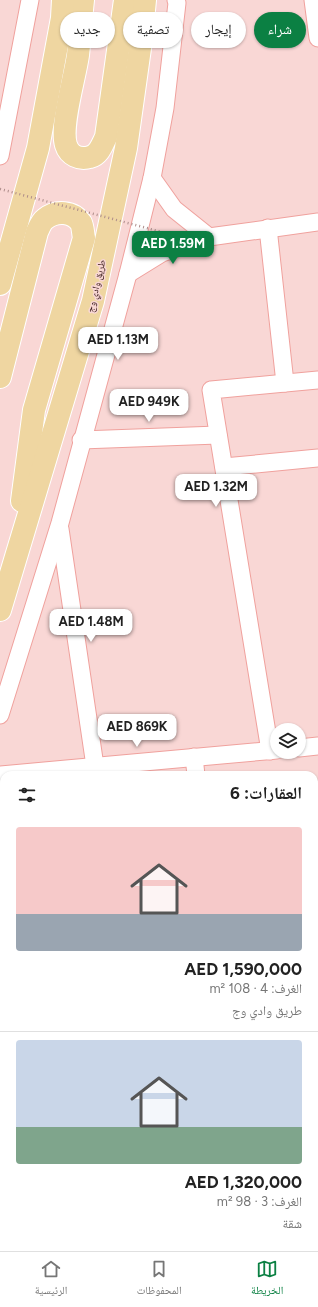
<!DOCTYPE html>
<html lang="ar">
<head>
<meta charset="utf-8">
<style>
  body { margin:0; font-family:Figtree,"Noto Naskh Arabic",sans-serif; background:#f2f2f2; color:#222; direction:rtl; height:100vh; display:flex; flex-direction:column; font-size:15px; white-space:nowrap }
  * { box-sizing:border-box; margin:0 }
  p { font-size:13px; color:#767676 }
  .icon { flex:none; width:22px; height:22px; fill:none; stroke:currentColor; stroke-width:2; stroke-linecap:round; stroke-linejoin:round }
  .map { position:relative; flex:1; overflow:hidden; direction:ltr }
  .side { position:absolute; left:0px; top:771px; width:318px; height:480px; display:flex; flex-direction:column; background:#fff; border-radius:12px 12px 0 0; box-shadow:0 1px 3px #0004; direction:rtl }
  .side>* { flex:none }
  .banner { position:absolute; left:12px; top:12px; width:294px; height:36px; direction:rtl; display:flex; gap:8px }
  .fabs { position:absolute; left:270px; top:723px; display:grid; gap:8px }
  .fabs a { display:grid; place-items:center; width:36px; height:36px; border-radius:50%; background:#fff; box-shadow:0 1px 3px #0004; font-size:20px }
  .price { position:absolute; translate:-50% -34px; padding:0 9px; border-radius:8px; background:#fff; color:#222; font-size:13px; line-height:26px; filter:drop-shadow(0 1px 2px #0008) }
  .price::after { content:''; position:absolute; left:50%; top:24px; width:12px; height:9px; margin-left:-6px; background:inherit; clip-path:polygon(0 0,100% 0,50% 100%) }
  .price.selected { background:#0b8043; color:#fff }
  ul { padding:0; list-style:none }
  li { display:grid; align-content:center; gap:8px; height:212px; padding:0 16px }
  li+li { border-top:1px solid #e0e0e0 }
  li span { display:grid; place-items:center; height:124px; border-radius:4px; color:#555 }
  li>.icon { margin-inline-start:auto }
  span .icon { width:72px; height:72px; fill:#fffc; stroke-width:1 }
  li b { font-size:17px }
  h2 { display:flex; justify-content:space-between; align-items:center; height:48px; padding:0 16px; font-size:17px }
  .pill { padding:0 14px; border-radius:18px; background:#fff; box-shadow:0 1px 3px #0004; font-size:14px; line-height:36px }
  .pill.selected { background:#0b8043; color:#fff }
  .menu { display:flex; justify-content:space-around; align-items:center; height:56px; border-top:1px solid #e0e0e0; background:#fff; font-size:11px; color:#767676 }
  .menu a { display:grid; justify-items:center; gap:2px }
  .menu .selected { color:#0b8043 }
  .map>svg:first-child { display:block }
  .lines { fill:none; stroke-linecap:round; stroke-linejoin:round }
  .street-casing { stroke:#f0a19d; stroke-width:19 }
  .primary-casing { stroke:#fff; stroke-width:24 }
  .street { stroke:#fff; stroke-width:17 }
  .primary { stroke:#efd6a1; stroke-width:22 }
  .path-bridge { stroke:#ad8c8a; stroke-width:2.5; stroke-dasharray:1 3; stroke-linecap:butt }
  .labels { text-anchor:middle; dominant-baseline:central; stroke-width:3; stroke-linejoin:round; paint-order:stroke }
  .street-label { font-size:10px; fill:#3b1d1b; stroke:#f9d7d5 }
</style>
</head>
<body>
<div class="map">
<svg width="318" height="1251" viewBox="0 0 318 1251">
  <rect width="100%" height="100%" fill="#f9d7d5"/>
  <g class="lines">
    <g class="street-casing">
      <g id="street">
        <polyline points="313,0 318,38"/>
        <polyline points="0,156 30,0"/>
        <polyline points="152,178 174,209 209,237"/>
        <polyline points="268,228 285,383"/>
        <polyline points="128,274 162,253 209,237 318,222"/>
        <polyline points="81,440 218,435"/>
        <polyline points="224,467 318,458"/>
        <polyline points="60,529 95,766"/>
        <polyline points="0,715 60,523 128,274 152,178 165,108 177,3 176,0"/>
        <polyline points="299,748 318,746"/>
        <polyline points="270,751 211,390 318,380"/>
        <polyline points="194,757 196,775"/>
        <polyline points="0,775 277,750"/>
        <polyline points="314,859 318,859"/>
        <polyline points="314,897 318,940"/>
        <polyline points="0,900 4,900"/>
        <polyline points="0,1011 4,1010"/>
        <polyline points="314,1146 318,1146"/>
        <polyline points="0,1148 4,1173"/>
        <polyline points="16,1247 17,1251"/>
        <polyline points="126,1247 126,1251"/>
        <polyline points="245,1247 245,1251"/>
      </g>
    </g>
    <g class="primary-casing">
      <g id="primary">
        <path d="M83,0c-2,18 -3,37 -5,55 -3,22 -18,71 -12,90 3,10 13,15 24,12 9,-2 12,-12 16,-20l19,-137"/>
        <polyline points="0,284 38,148 62,18 63,0"/>
        <path d="M0,377l37,-145c2,-4 4,-10 8,-13 11,-9 28,-8 36,4 2,4 2,11 3,15l-50,172 -12,91"/>
        <polyline points="0,610 93,301 126,148 141,41 145,0"/>
      </g>
    </g>
    <use href="#street" class="street"/>
    <use href="#primary" class="primary"/>
    <polyline class="path-bridge" points="0,189 173,235"/>
  </g>
  <g class="labels">
    <g class="street-label">
      <text transform="translate(96 286) rotate(-77)">طريق وادي وج</text>
    </g>
  </g>
</svg>
<div class="fabs">
<a><svg class="icon" aria-label="layers" viewBox="0 0 24 24"><path d="M12 4l9 5-9 5-9-5zM3 14l9 5 9-5"/></svg></a>
</div>
<b class="price selected" style="left:173px;top:265px">AED 1.59M</b>
<b class="price" style="left:118px;top:361px">AED 1.13M</b>
<b class="price" style="left:149px;top:423px">AED 949K</b>
<b class="price" style="left:216px;top:508px">AED 1.32M</b>
<b class="price" style="left:91px;top:643px">AED 1.48M</b>
<b class="price" style="left:137px;top:748px">AED 869K</b>
<div class="banner">
<a class="pill selected">شراء</a>
<a class="pill">إيجار</a>
<a class="pill">تصفية</a>
<a class="pill">جديد</a>
</div>
<section class="side">
<h2>العقارات: 6<svg class="icon" aria-label="filters" viewBox="0 0 24 24"><path d="M4 7h16M4 17h16"/><circle cx="9" cy="7" r="2"/><circle cx="15" cy="17" r="2"/></svg></h2>
<ul>
<li><span style="background:linear-gradient(#f6c9c9 70%,#9aa5b1 0)"><svg class="icon" aria-label="home" viewBox="0 0 24 24"><path d="M3 11l9-7 9 7M6 9v11h12V9"/></svg></span><div><b>AED 1,590,000</b><p>الغرف: 4 · 108 m²</p><p>طريق وادي وج</p></div></li>
<li><span style="background:linear-gradient(#c9d6e8 70%,#7fa58c 0)"><svg class="icon" aria-label="home" viewBox="0 0 24 24"><path d="M3 11l9-7 9 7M6 9v11h12V9"/></svg></span><div><b>AED 1,320,000</b><p>الغرف: 3 · 98 m²</p><p>شقة</p></div></li>
</ul>
</section>
</div>
<nav class="menu">
<a class="selected"><svg class="icon" aria-label="map" viewBox="0 0 24 24"><path d="M3 6l6-2 6 2 6-2v14l-6 2-6-2-6 2zM9 4v14M15 6v14"/></svg>الخريطة</a>
<a><svg class="icon" aria-label="saved" viewBox="0 0 24 24"><path d="M7 4h10v16l-5-4-5 4z"/></svg>المحفوظات</a>
<a><svg class="icon" aria-label="home" viewBox="0 0 24 24"><path d="M3 11l9-7 9 7M6 9v11h12V9"/></svg>الرئيسية</a>
</nav>
</body>
</html>
